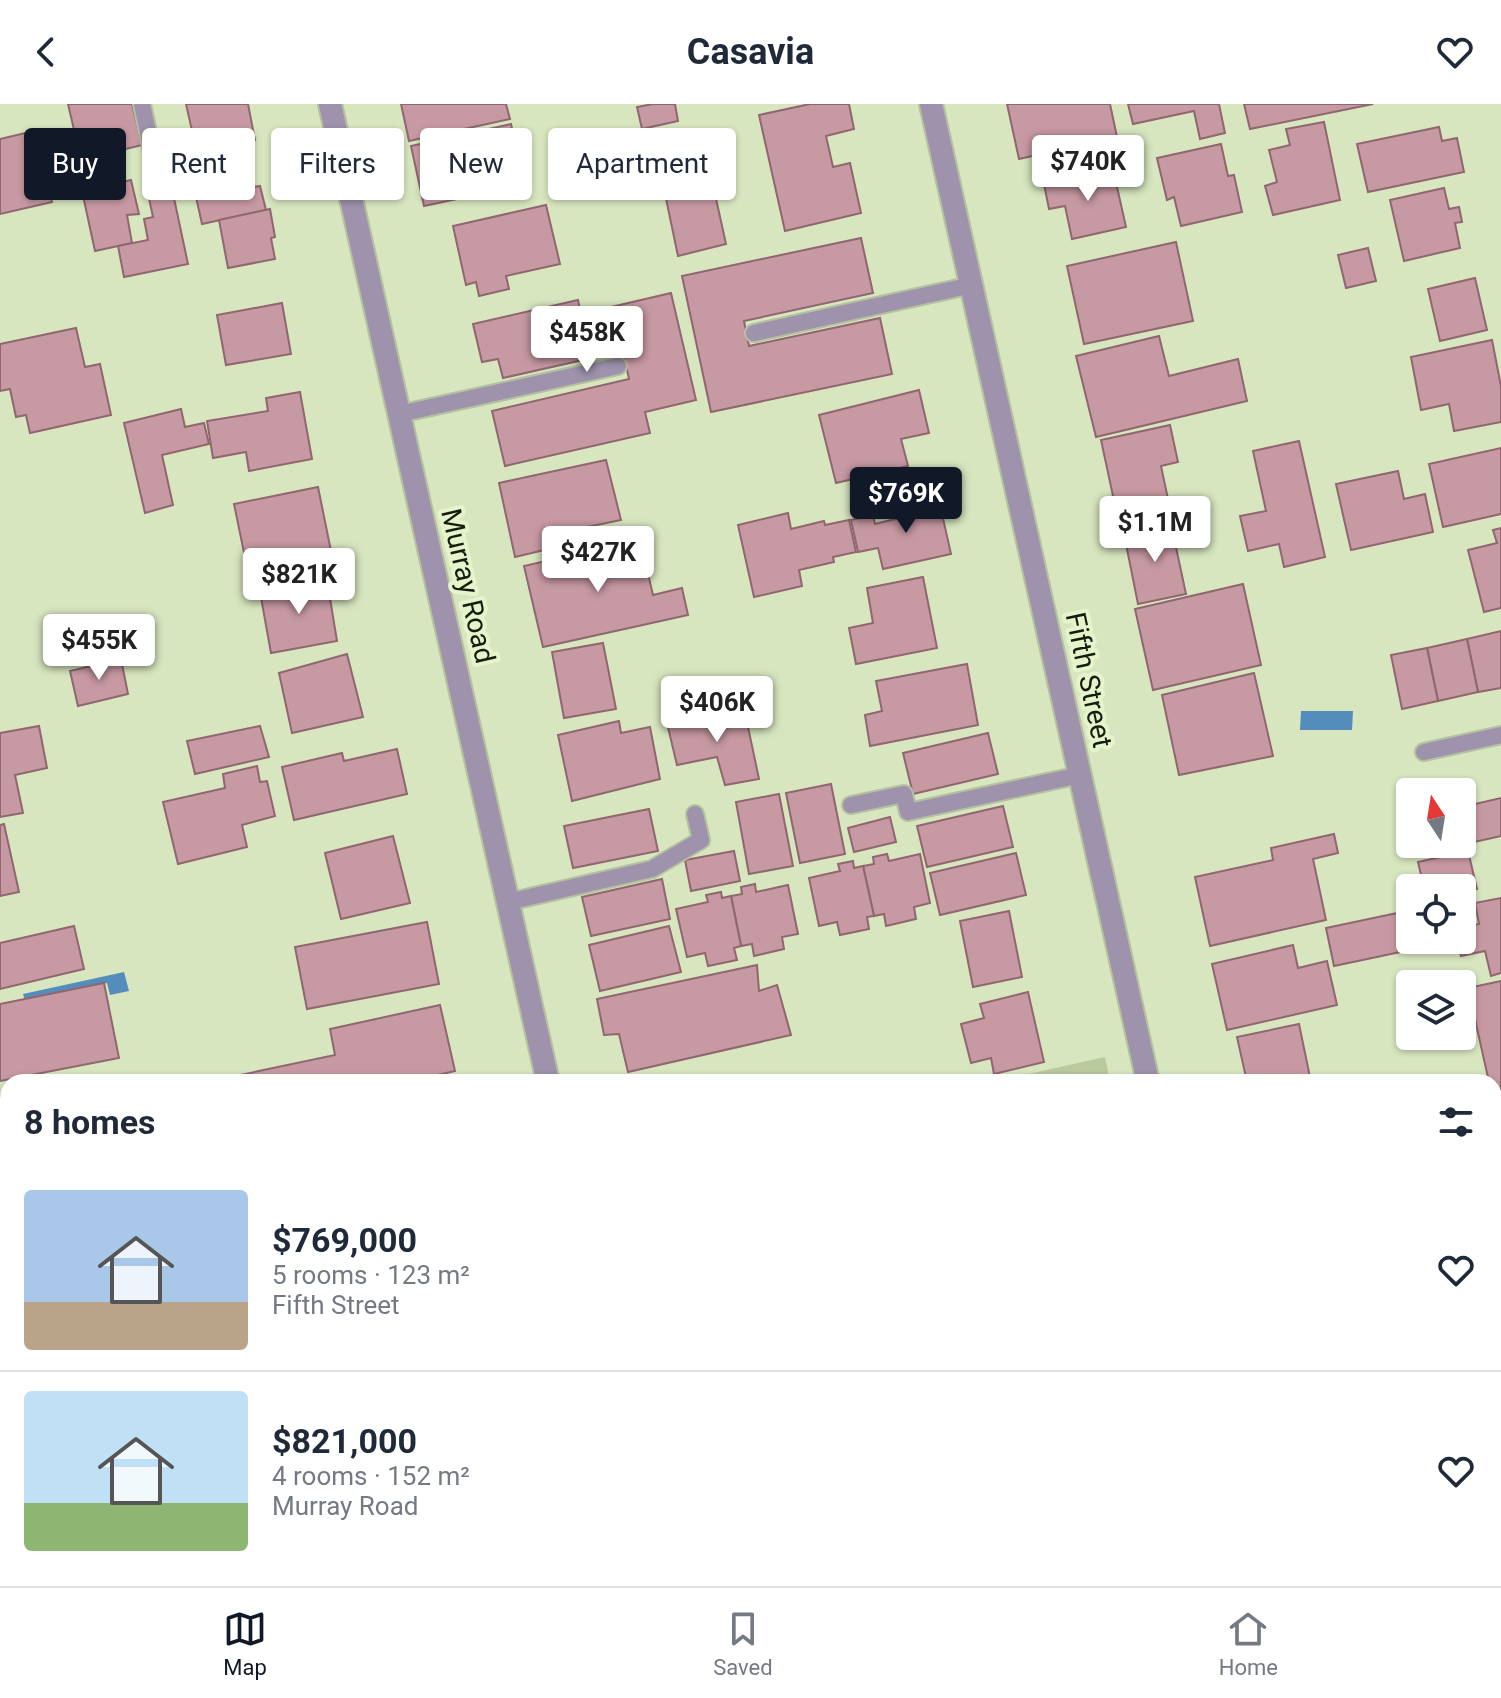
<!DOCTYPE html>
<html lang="en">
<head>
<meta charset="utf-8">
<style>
  body { margin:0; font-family:Roboto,sans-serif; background:#f2f2f3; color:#1f2937; height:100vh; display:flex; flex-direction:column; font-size:30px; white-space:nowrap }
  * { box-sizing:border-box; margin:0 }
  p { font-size:26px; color:#747a83 }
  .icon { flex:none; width:44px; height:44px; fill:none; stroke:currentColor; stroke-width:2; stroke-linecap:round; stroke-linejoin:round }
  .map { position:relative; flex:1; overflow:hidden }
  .drawer { position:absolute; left:0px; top:970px; width:1502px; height:512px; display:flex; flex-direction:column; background:#fff; border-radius:24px 24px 0 0; box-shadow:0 2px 6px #0004 }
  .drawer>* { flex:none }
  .guide { position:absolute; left:24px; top:24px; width:800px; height:72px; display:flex; gap:16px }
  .needle { width:52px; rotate:348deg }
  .controls { position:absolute; left:1396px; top:674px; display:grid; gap:16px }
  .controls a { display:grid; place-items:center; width:80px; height:80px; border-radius:8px; background:#fff; box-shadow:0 2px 6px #0004; font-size:40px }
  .price { position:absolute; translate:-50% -68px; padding:0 18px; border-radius:8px; background:#fff; color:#222; font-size:26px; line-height:52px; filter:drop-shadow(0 2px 4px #0008) }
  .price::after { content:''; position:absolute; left:50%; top:48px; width:24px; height:18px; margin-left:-12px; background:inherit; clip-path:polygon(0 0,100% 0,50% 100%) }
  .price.active { background:#111827; color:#fff }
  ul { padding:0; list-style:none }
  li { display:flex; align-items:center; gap:24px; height:200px; padding:0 24px }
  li+li { border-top:2px solid #e0e1e3 }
  li span { display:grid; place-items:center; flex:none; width:224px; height:160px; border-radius:8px; color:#555 }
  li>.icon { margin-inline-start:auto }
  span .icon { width:96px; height:96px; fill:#fffc; stroke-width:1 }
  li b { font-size:34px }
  h2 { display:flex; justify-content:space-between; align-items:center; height:96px; padding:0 24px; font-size:34px }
  .pill { padding:0 28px; border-radius:8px; background:#fff; box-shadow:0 2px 6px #0004; font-size:28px; line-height:72px }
  .pill.active { background:#111827; color:#fff }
  header { display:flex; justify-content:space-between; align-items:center; height:104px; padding:0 24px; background:#fff; font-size:36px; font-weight:700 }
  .menu { display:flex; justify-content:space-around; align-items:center; height:112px; border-top:2px solid #e0e1e3; background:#fff; font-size:22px; color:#747a83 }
  .menu a { display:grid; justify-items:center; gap:4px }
  .menu .active { color:#111827 }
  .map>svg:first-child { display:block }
  .green { fill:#b9ca9d }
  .water { fill:#548cbb }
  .building { fill:#c799a3; stroke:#90666f; stroke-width:2 }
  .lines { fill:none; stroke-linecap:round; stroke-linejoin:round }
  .service-casing { stroke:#b4c19f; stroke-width:20 }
  .minor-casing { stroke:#b4c19f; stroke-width:26 }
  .service { stroke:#9e92ad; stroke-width:16 }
  .minor { stroke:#9e92ad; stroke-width:22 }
  .labels { text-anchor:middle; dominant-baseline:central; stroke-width:8; stroke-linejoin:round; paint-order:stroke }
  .street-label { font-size:28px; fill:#161b0d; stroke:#e4f4cb }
</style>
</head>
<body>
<header><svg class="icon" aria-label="back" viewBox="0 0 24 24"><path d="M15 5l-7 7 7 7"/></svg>Casavia<svg class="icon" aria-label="heart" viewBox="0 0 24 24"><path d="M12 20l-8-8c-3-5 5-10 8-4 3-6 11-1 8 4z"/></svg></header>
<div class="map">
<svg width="1501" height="1482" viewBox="0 0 1501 1482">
  <rect width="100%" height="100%" fill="#d7e6bf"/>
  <polygon class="green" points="1105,953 1110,978 993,978"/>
  <g class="water">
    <polygon points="1301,607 1353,607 1352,626 1300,626"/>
    <polygon points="124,868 129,887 110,891 107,879 25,897 23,890"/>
  </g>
  <g class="building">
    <polygon points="68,0 132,0 142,41 81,56"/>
    <polygon points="186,0 248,0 255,36 197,49"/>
    <polygon points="401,0 506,0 510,15 409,37"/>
    <polygon points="653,0 675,0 678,17 642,25 637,3"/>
    <polygon points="810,0 849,0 854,25 826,32 833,63 850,59 861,109 785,127 759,11"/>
    <polygon points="1007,0 1110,0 1117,33 1019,55"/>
    <polygon points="1128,0 1219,0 1225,29 1200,35 1194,7 1133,20"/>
    <polygon points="1244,0 1373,0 1250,25"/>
    <polygon points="1324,18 1340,96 1273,111 1265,82 1277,78 1269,46 1290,41 1286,25"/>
    <polygon points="511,20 520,61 486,69 490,88 424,102 411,42"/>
    <polygon points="1439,23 1442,37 1457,34 1464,68 1368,88 1357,40"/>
    <polygon points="34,27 52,98 0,110 0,35"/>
    <polygon points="702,31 726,140 678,152 655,42"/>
    <polygon points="1221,40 1228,72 1234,71 1242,108 1181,122 1174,93 1167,96 1157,54"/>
    <polygon points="247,48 254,83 260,82 266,106 202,120 196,93 211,91 204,56"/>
    <polygon points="1113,65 1126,123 1072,135 1065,102 1049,105 1044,80"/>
    <polygon points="131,76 139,110 127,111 132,139 95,147 82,87"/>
    <polygon points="171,80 188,160 124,173 118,142 148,136 144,115 153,113 147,85"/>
    <polygon points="1444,84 1449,105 1459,103 1462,118 1455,119 1460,144 1404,157 1390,96"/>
    <polygon points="546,101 560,160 506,172 509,185 479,192 476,178 466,181 453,122"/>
    <polygon points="270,105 275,133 271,134 275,155 228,164 219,116"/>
    <polygon points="861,134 873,189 744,217 749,242 880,214 892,270 711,308 682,172"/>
    <polygon points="1176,138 1193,217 1084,240 1067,162"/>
    <polygon points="1368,144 1376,177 1346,184 1338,151"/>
    <polygon points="1475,174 1487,226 1440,237 1428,185"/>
    <polygon points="671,189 696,296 645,308 650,329 505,362 492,307 629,275 623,247 503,274 498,255 482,258 473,220 578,196 581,210"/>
    <polygon points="282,199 291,250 226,261 217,211"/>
    <polygon points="76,224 85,263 100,260 111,311 30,329 26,311 16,313 10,285 0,287 0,240"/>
    <polygon points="1159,232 1169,272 1238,255 1247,297 1096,333 1076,252"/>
    <polygon points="1492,236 1501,282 1501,318 1454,327 1449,300 1421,306 1411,253"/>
    <polygon points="919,286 929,329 901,335 908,362 836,379 819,311"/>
    <polygon points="300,288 312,355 249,367 246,348 213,354 207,317 268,307 266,294"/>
    <polygon points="181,305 185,323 204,319 209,340 162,351 173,401 145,409 124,319"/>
    <polygon points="1170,321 1178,358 1161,362 1168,395 1116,406 1101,336"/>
    <polygon points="1299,337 1325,453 1284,463 1279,440 1248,447 1240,412 1266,407 1253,347"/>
    <polygon points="1501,344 1501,410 1443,423 1429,360"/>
    <polygon points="606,356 621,416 558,429 561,442 515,453 499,379"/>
    <polygon points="1398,367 1404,395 1425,390 1433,428 1351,446 1336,380"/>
    <polygon points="318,383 331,447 247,463 234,400"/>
    <polygon points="938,392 951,450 883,465 878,444 858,448 851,416 873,411 875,420 907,412 904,399"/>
    <polygon points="788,409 791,425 824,417 825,421 849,416 856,448 833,453 834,458 799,466 802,482 754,493 738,421"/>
    <polygon points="1171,420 1186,490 1138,500 1124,430"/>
    <polygon points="1501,424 1501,504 1484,508 1468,446 1497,439 1493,426"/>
    <polygon points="640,436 653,491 682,484 688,511 543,543 524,462"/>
    <polygon points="923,473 937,544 856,560 849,524 873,519 867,484"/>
    <polygon points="327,476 337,537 271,549 260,488"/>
    <polygon points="1243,480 1261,561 1153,586 1135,505"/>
    <polygon points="1501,527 1501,584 1478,588 1467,535"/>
    <polygon points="1467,535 1478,588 1438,597 1427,544"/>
    <polygon points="603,539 616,605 564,614 552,548"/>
    <polygon points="1427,544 1438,597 1402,605 1391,551"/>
    <polygon points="347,550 363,613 292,629 279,569"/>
    <polygon points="121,555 128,590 78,602 70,567"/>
    <polygon points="967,560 978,621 870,642 865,611 882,607 876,577"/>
    <polygon points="1254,569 1273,652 1179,671 1162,591"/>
    <polygon points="744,604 759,675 725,681 717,653 677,661 667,619"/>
    <polygon points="619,617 621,629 650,623 660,675 572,697 558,631"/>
    <polygon points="39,622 47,664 15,671 23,709 0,713 0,629"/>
    <polygon points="260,622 269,653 195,670 187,637"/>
    <polygon points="988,629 998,670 913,690 903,649"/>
    <polygon points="397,645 407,690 294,716 282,663 342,649 344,657"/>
    <polygon points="257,662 260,678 267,677 275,712 242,721 247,743 178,760 163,698 225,684 223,670"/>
    <polygon points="831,680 845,750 800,759 786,689"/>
    <polygon points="779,690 793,762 749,770 736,698"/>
    <polygon points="1501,694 1501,732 1461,741 1462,703"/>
    <polygon points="1003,702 1013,743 927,763 917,722"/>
    <polygon points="649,705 658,747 573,764 564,722"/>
    <polygon points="890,713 896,738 854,748 848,724"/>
    <polygon points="4,720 19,788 0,792 0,721"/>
    <polygon points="1334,730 1338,749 1313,755 1326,816 1210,842 1195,773 1273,756 1271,744"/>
    <polygon points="393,732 410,799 341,815 325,749"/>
    <polygon points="734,747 740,777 691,787 685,756"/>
    <polygon points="1468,747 1477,785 1462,788 1462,784 1424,784 1418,758"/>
    <polygon points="1016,749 1026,791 940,811 930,769"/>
    <polygon points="887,750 889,757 920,750 930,799 914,803 916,815 886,822 884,810 874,812 863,762 874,760 873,753"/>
    <polygon points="853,757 854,764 863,762 874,812 867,813 869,825 840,831 837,818 819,822 809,774 840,767 838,760"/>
    <polygon points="662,775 670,815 591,832 582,793"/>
    <polygon points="755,780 756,788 788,781 798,830 782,833 784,845 754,852 752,840 741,842 731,792 742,790 741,783"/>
    <polygon points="721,788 722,794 731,792 741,842 734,844 737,856 708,862 705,849 687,853 676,805 708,798 706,791"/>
    <polygon points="1501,794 1501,869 1491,872 1485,847 1461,852 1457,836 1462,836 1462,823 1479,820 1475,799"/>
    <polygon points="1009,807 1022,873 973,883 960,817"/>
    <polygon points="1402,808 1410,846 1334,862 1326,824"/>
    <polygon points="427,818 439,880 307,905 295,843"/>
    <polygon points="74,822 84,865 0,885 0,839"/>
    <polygon points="669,822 681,868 600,887 589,841"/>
    <polygon points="1293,841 1298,864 1327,857 1337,901 1227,926 1212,860"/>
    <polygon points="757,861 759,887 777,881 791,931 628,968 619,930 604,931 597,895"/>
    <polygon points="1501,877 1501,1021 1498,1021 1494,1003 1494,978 1489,978 1468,884"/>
    <polygon points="104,879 119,954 0,977 0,900"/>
    <polygon points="1028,888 1044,958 994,970 991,954 971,959 961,920 984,914 980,900"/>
    <polygon points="440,901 455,967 407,978 227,978 226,974 335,951 330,925"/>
    <polygon points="1299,920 1311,978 1247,978 1237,933"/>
    <polygon points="8,990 8,1055 0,1057 0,992"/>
    <polygon points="1501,1066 1501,1130 1494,1131 1494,1068"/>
    <polygon points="1501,1324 1501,1400 1494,1401 1494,1326"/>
    <polygon points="76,1474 184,1474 139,1482 78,1482"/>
    <polygon points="252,1474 307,1474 309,1482 253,1482"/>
    <polygon points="330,1474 374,1474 336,1482 332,1482"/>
    <polygon points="556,1474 521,1482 431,1482 431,1480 453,1474"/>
    <polygon points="793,1474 837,1474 838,1477 854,1474 856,1482 764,1482"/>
    <polygon points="977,1474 1039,1474 1040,1481 979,1482"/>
    <polygon points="1353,1474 1411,1474 1412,1476 1424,1474 1426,1482 1355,1482"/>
  </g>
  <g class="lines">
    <g class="service-casing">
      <g id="service">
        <polyline points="142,0 157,71"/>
        <polyline points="754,229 972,181"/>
        <polyline points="399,310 618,262"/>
        <polyline points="1424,648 1501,631"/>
        <polyline points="851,701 904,690 908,708 1080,671"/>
        <polyline points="508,798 652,765 701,736 695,710"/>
        <polyline points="1219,1482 1257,1474"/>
      </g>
    </g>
    <g class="minor-casing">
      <g id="minor">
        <polyline points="330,0 548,978"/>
        <polyline points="931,0 1148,978"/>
        <polyline points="0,1457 6,1482"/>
        <polyline points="659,1474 661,1482"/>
        <polyline points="1258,1474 1259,1482"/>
      </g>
    </g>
    <use href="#service" class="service"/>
    <use href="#minor" class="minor"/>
  </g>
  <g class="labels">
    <g class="street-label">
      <text transform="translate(468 482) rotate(77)">Murray Road</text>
      <text transform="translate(1089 576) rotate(78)">Fifth Street</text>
    </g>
  </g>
</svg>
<div class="controls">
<a><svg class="needle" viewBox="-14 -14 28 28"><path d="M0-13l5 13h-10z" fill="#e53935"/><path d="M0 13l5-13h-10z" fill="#747a83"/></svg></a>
<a><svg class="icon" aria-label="locate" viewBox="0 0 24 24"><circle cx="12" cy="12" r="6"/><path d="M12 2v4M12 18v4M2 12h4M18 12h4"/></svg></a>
<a><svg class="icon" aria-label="layers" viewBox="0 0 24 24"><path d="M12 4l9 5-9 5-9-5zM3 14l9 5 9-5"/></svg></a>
</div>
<b class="price" style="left:1088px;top:99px">$740K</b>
<b class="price" style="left:587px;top:270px">$458K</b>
<b class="price active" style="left:906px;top:431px">$769K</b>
<b class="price" style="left:1155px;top:460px">$1.1M</b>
<b class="price" style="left:598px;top:490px">$427K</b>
<b class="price" style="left:299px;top:512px">$821K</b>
<b class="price" style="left:99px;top:578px">$455K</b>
<b class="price" style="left:717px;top:640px">$406K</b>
<div class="guide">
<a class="pill active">Buy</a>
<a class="pill">Rent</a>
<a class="pill">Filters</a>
<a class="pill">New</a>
<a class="pill">Apartment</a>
</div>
<section class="drawer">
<h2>8 homes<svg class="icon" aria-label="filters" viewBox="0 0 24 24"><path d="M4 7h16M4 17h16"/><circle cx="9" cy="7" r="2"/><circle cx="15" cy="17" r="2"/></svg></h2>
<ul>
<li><span style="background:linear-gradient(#a9c7e8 70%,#b9a48a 0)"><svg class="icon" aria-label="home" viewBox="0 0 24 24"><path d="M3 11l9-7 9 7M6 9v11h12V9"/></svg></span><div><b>$769,000</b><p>5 rooms · 123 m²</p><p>Fifth Street</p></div><svg class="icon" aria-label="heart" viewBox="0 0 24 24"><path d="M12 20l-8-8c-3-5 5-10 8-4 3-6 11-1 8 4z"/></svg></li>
<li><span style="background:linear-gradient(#bfe0f5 70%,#8fb573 0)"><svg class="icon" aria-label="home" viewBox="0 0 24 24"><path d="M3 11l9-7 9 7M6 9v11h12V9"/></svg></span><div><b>$821,000</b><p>4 rooms · 152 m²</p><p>Murray Road</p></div><svg class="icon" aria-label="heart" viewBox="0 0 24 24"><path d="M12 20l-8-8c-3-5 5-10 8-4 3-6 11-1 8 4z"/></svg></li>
</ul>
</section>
</div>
<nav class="menu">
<a class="active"><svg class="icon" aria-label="map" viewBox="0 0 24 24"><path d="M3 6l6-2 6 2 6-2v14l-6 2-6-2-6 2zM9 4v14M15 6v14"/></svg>Map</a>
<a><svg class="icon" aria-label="saved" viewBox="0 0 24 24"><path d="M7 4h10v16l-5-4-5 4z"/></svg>Saved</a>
<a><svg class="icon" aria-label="home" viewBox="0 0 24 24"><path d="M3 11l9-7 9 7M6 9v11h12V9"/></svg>Home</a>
</nav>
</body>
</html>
